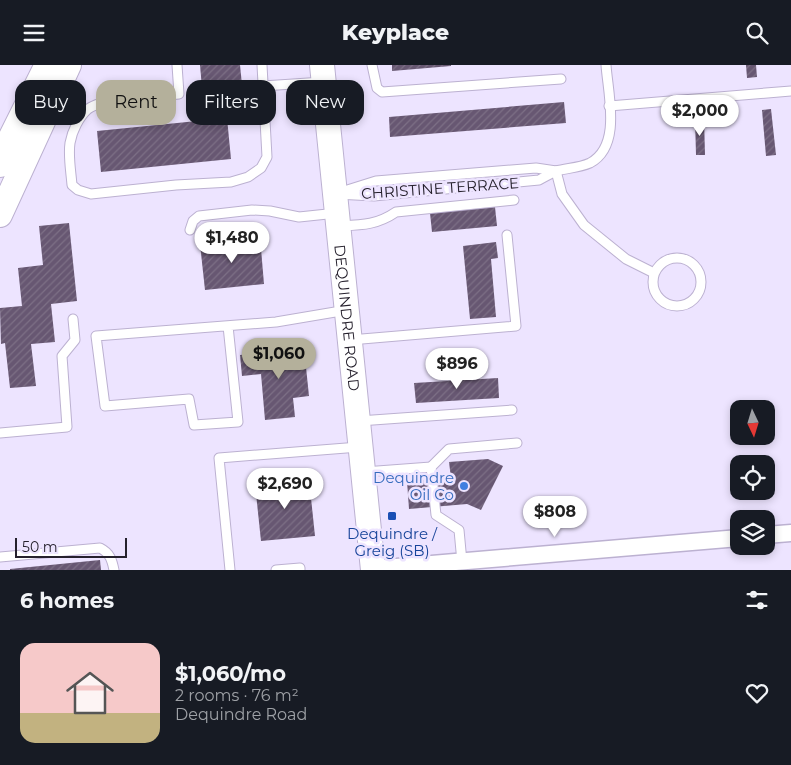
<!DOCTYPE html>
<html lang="en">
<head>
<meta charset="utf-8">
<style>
  body { margin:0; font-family:Montserrat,sans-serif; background:#242831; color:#f1f3f6; height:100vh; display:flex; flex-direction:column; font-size:19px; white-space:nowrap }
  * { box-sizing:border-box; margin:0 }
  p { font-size:16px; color:#9ea1a6 }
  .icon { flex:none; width:28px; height:28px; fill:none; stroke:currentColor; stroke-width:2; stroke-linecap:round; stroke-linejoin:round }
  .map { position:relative; height:505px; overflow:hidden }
  .drawer { display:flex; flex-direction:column; background:#171b24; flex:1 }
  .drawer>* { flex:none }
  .banner { position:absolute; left:15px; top:15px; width:500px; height:45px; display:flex; gap:10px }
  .needle { width:32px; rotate:176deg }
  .tools { position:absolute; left:730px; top:335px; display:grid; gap:10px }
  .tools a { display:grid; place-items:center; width:45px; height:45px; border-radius:10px; background:#171b24; box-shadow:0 2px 8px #0003; font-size:25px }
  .scale { position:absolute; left:15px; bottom:12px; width:112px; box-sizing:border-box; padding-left:5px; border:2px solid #26212d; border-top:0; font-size:14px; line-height:18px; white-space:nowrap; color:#26212d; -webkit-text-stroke:4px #ede4ff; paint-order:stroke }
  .price { position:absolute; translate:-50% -42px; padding:0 11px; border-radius:18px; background:#fff; color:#222; font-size:16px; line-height:32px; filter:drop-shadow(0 1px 2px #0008) }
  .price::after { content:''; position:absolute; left:50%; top:30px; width:15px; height:11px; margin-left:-8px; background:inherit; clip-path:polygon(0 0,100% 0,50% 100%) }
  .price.selected { background:#b4b09b; color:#111 }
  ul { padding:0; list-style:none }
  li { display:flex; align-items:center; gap:15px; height:125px; padding:0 20px }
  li+li { border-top:1px solid #363941 }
  li span { display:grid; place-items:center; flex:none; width:140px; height:100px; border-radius:15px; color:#555 }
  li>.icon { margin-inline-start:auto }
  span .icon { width:60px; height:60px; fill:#fffc; stroke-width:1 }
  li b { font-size:21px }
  h2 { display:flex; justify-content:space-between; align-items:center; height:60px; padding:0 20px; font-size:21px }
  .pill { padding:0 18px; border-radius:15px; background:#171b24; box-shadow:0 2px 8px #0003; font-size:18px; line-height:45px }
  .pill.selected { background:#b4b09b; color:#111 }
  header { display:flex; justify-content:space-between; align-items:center; height:65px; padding:0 20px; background:#171b24; font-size:22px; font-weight:800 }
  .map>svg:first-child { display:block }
  .building { fill:url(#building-hatch) }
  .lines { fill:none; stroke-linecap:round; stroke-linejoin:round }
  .service-casing { stroke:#bcb1d1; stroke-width:11 }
  .minor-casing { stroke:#bcb1d1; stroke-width:19 }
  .secondary-casing { stroke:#bcb1d1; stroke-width:26 }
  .motorway-casing { stroke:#bcb1d1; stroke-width:30 }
  .service { stroke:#fff; stroke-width:9 }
  .minor { stroke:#fff; stroke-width:16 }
  .secondary { stroke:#fff; stroke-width:24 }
  .motorway { stroke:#fff; stroke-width:28 }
  .shop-dot { fill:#3f7fe0; stroke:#ede4ff; stroke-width:2 }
  .transit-dot { fill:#1a4fb4; stroke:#ede4ff; stroke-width:2 }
  .labels { text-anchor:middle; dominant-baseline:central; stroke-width:5; stroke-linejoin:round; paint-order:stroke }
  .street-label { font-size:15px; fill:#26212d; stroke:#ede4ff }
  .shop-label { font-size:15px; fill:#366cbe; stroke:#ede4ff; text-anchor:end }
  .transit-label { font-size:15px; fill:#164399; stroke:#ede4ff }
</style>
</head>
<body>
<header><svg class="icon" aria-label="menu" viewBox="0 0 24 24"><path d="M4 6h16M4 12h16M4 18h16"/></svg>Keyplace<svg class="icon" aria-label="search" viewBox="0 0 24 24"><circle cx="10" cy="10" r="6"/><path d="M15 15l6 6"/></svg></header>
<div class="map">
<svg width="791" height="505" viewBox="0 0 791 505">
  <defs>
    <pattern id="building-hatch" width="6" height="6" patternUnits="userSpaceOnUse" patternTransform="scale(1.25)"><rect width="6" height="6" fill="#675772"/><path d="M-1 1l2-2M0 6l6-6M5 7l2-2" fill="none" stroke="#7d7086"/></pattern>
  </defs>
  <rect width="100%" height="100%" fill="#ede4ff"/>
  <g class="building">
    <polygon points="200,0 240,0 243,30 203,34"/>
    <polygon points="392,0 451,0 451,1 392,6"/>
    <polygon points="746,0 756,0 757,12 747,13"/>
    <polygon points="564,37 566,58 390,72 389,52"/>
    <polygon points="771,44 776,90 766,91 762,45"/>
    <polygon points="227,53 231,94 101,107 97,66"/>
    <polygon points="695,53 704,53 705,90 696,90"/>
    <polygon points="495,142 497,161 432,167 430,148"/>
    <polygon points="69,158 77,236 51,239 55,277 31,279 36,321 10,323 5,278 1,279 0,243 22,241 18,203 43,200 39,161"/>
    <polygon points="260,172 264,219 205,225 200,179"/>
    <polygon points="496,177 498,193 491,194 496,252 470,254 463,181"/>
    <polygon points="304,283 309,331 293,333 295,352 265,355 261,309 242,311 240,290"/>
    <polygon points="498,313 499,333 416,338 414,318"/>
    <polygon points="488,394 503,401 481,445 467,439 409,444 407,416 451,413 449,397"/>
    <polygon points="309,414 315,471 261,476 255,419"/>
    <polygon points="100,495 101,505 10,505 10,504"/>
  </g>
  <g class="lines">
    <g class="service-casing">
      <g id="service">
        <path d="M177,0l2,29c-22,2 -75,3 -91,15 -9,8 -16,22 -18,34 -2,13 1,29 2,42l6,5 13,4 85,-9 55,-3 17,-5 13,-9 6,-11 -5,-92"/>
        <polyline points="372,0 377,23 382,27 561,14"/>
        <polyline points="263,21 323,17"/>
        <polyline points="609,41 791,26"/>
        <polyline points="556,106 562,129 584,160 626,194 654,208"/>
        <polyline points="341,127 376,116 536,103 556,106"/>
        <path d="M336,129l38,2 165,-16c5,-3 11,-6 17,-9 11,-3 23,-3 34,-8 32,-17 18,-69 16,-98"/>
        <path d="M339,161c23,-1 38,-1 57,-14l118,-12"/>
        <polyline points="190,165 193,156 199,151 252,145 270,146 299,152 337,148"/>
        <circle cx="677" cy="217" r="24"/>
        <polyline points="228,261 238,357 194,360 189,334 105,341 96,271 276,257 347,245"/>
        <polyline points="350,275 516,261 507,170"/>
        <polyline points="359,356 512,345"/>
        <polyline points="0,368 67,362 62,291 75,275 73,254"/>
        <polyline points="431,402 449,384 517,378"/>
        <polyline points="364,407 431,402 436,450 459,465 462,497"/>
        <path d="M0,492l100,-9c10,5 12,12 14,22"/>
        <polyline points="230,505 219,393 359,382"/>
        <polyline points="276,505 300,503 300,505"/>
      </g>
    </g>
    <g class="minor-casing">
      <g id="minor">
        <polyline points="766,470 791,468"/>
        <polyline points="373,504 739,473"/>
      </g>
    </g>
    <g class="secondary-casing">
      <g id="secondary">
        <path id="s1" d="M322,0l51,505"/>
        <polyline points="0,150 69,0"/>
      </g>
    </g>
    <g class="motorway-casing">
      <polyline id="motorway" points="0,98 49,0"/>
    </g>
    <use href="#service" class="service"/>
    <use href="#minor" class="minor"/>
    <use href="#secondary" class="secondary"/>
    <use href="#motorway" class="motorway"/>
  </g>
  <circle class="shop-dot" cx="464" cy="421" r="5"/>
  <rect class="transit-dot" x="387" y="446" width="10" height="10" rx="2.5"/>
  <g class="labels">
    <g class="street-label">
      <text transform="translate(440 123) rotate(-4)">CHRISTINE TERRACE</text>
      <text stroke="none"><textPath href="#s1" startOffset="254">DEQUINDRE ROAD</textPath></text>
    </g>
    <g class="shop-label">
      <text x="454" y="412">Dequindre<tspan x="454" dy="17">Oil Co</tspan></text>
    </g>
    <g class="transit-label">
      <text x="392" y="468">Dequindre /<tspan x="392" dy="17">Greig (SB)</tspan></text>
    </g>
  </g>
</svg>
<div class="tools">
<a><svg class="needle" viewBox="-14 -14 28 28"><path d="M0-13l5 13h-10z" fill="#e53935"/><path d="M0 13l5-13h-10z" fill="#9ea1a6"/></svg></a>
<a><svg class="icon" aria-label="locate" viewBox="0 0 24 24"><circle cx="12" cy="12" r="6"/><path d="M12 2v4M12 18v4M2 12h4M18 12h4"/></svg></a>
<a><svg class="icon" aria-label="layers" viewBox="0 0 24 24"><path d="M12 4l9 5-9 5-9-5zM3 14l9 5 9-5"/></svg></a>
</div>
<div class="scale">50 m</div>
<b class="price" style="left:700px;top:72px">$2,000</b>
<b class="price" style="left:232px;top:199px">$1,480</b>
<b class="price selected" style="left:279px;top:315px">$1,060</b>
<b class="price" style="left:457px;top:325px">$896</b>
<b class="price" style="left:285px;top:445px">$2,690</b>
<b class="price" style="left:555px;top:473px">$808</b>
<div class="banner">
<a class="pill">Buy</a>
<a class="pill selected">Rent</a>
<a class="pill">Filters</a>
<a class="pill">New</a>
</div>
</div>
<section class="drawer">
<h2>6 homes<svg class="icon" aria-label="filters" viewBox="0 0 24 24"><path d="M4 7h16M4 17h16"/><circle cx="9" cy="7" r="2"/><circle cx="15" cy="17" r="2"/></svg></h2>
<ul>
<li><span style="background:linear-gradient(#f6c9c9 70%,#c2b280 0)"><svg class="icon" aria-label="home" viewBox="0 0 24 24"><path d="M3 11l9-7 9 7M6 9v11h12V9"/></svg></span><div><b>$1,060/mo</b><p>2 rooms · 76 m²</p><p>Dequindre Road</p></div><svg class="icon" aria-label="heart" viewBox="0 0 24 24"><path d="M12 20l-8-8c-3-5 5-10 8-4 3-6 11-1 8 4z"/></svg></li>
</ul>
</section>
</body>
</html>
